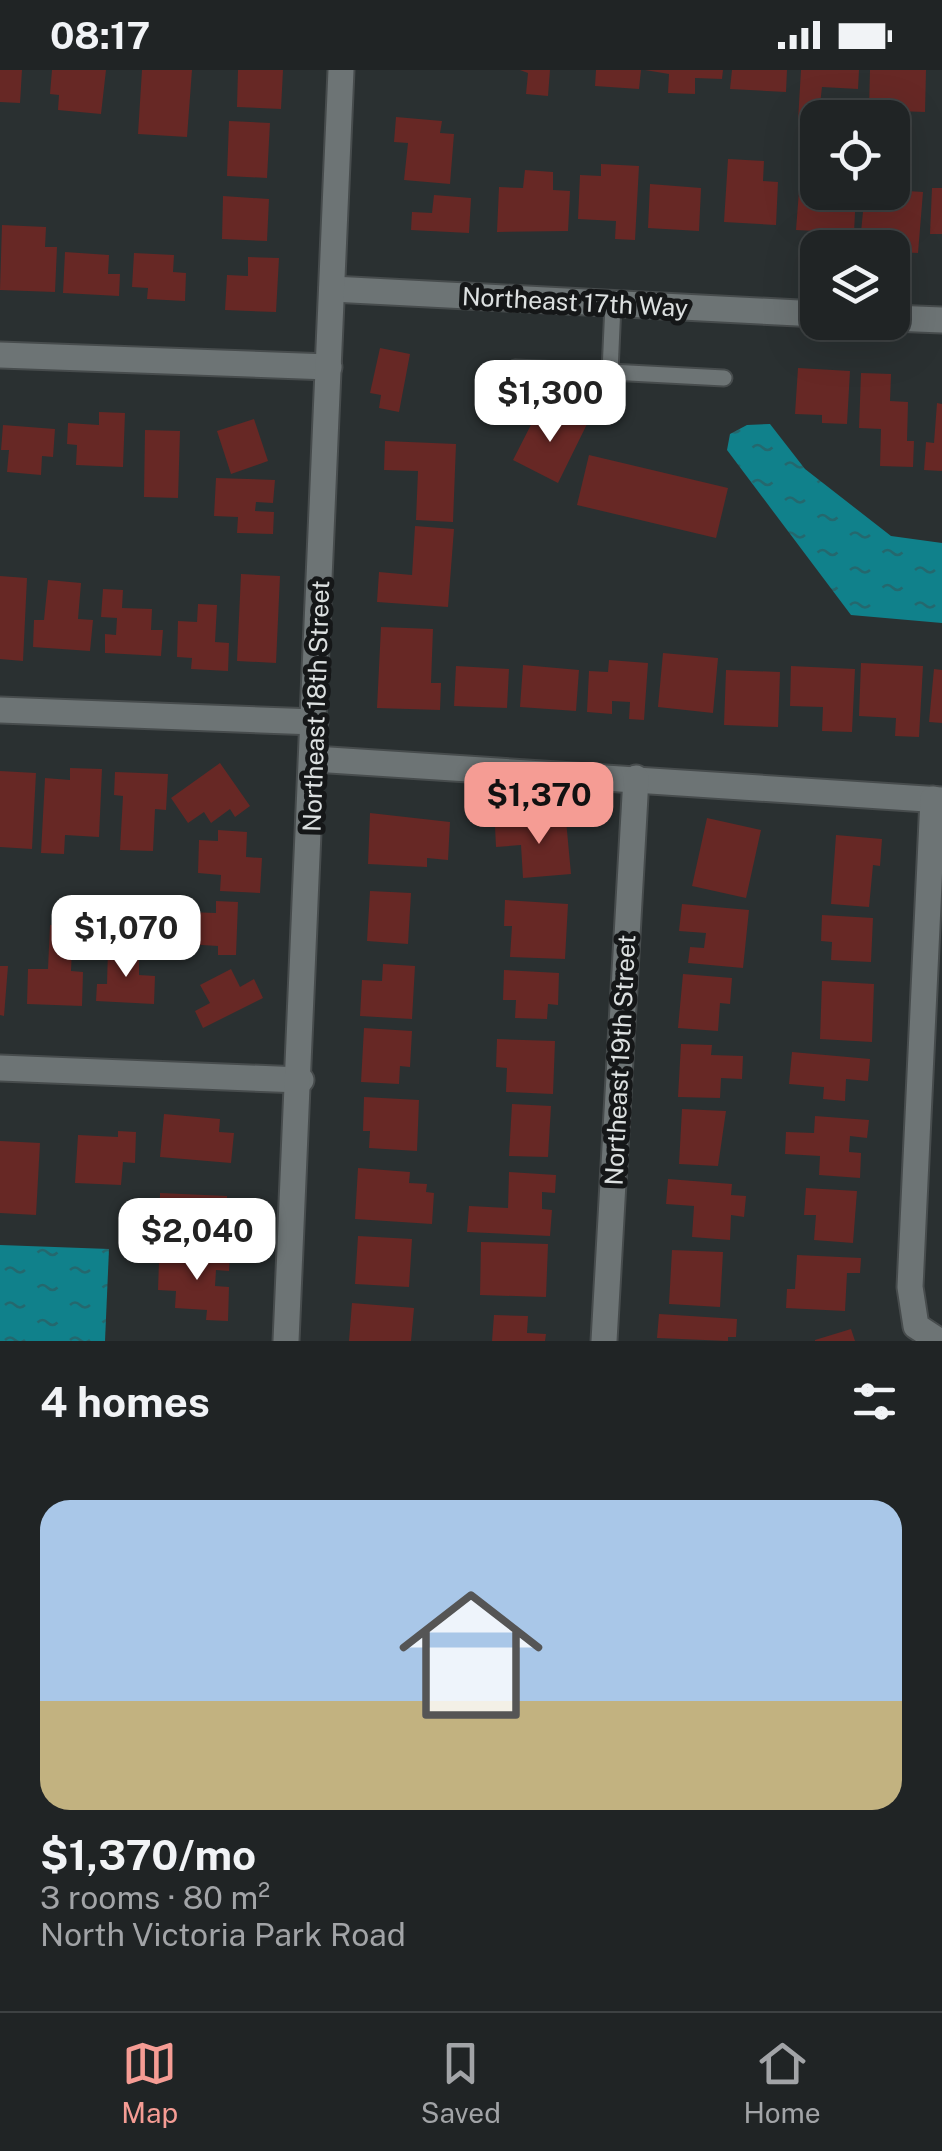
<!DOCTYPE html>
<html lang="en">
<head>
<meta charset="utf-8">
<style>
  body { margin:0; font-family:"Public Sans",sans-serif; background:#282c2d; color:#f1f3f6; height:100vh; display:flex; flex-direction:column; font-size:38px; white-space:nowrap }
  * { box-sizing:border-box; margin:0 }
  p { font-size:32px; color:#a2a4a7 }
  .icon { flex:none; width:55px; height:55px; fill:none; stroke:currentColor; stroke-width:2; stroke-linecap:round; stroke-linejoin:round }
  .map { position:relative; height:1271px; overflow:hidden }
  .drawer { display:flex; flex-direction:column; background:#202425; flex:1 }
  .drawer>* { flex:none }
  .fabs { position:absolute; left:800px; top:30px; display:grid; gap:20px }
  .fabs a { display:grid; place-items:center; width:110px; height:110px; border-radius:20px; background:#202425; box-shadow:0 10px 40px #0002,0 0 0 2px #3d4142; font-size:50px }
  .price { position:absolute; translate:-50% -85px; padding:0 22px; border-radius:20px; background:#fff; color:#222; font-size:32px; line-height:65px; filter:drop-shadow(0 2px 5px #0008) }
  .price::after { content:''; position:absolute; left:50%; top:60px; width:30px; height:22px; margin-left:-15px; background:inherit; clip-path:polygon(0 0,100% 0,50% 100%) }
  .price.selected { background:#f59c94; color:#111 }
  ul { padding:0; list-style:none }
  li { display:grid; align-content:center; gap:20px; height:530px; padding:0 40px }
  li+li { border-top:2px solid #3d4142 }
  li span { display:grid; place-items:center; height:310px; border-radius:30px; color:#555 }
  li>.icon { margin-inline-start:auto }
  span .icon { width:180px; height:180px; fill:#fffc; stroke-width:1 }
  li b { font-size:42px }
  h2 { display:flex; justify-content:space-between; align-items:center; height:120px; padding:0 40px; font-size:42px }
  .status { display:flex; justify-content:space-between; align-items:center; height:70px; padding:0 50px; background:#202425; direction:ltr }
  .status svg { height:28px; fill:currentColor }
  .menu { display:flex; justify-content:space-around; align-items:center; height:140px; border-top:2px solid #3d4142; background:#202425; font-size:28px; color:#a2a4a7 }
  .menu a { display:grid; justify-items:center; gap:5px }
  .menu .selected { color:#f59c94 }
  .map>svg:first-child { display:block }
  .water { fill:url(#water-ripples) }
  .building { fill:#672825 }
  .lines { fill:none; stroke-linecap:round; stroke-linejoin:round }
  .lane-casing { stroke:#474c4d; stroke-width:19 }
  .street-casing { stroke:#474c4d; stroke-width:29 }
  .lane { stroke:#6d7475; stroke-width:15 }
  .street { stroke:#6d7475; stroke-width:25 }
  .labels { text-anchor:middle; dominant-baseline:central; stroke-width:10; stroke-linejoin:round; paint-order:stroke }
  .street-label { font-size:25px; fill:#dce0e0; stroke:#151718 }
</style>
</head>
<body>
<div class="status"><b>08:17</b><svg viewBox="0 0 49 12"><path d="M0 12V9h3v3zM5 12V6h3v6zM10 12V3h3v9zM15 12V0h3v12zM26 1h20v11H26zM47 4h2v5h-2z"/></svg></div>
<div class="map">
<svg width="942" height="1271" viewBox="0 0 942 1271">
  <defs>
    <pattern id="water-ripples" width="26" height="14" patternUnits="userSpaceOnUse" patternTransform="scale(2.5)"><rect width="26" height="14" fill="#10818b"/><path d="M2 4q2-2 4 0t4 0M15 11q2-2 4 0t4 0" fill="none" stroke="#24686e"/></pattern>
  </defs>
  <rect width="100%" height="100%" fill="#2a3031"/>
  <g class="water">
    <polygon points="770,354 805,399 891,466 942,473 942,553 851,545 727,380 730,364 747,355"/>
    <polygon points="0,1175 109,1179 105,1271 0,1271"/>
  </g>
  <g class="building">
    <polygon points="0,0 22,0 20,33 0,32"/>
    <polygon points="52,0 106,0 101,44 58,40 59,25 50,24"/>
    <polygon points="142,0 192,0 187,67 138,64"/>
    <polygon points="238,0 283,0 281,39 237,37"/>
    <polygon points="520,0 550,0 548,26 526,24 528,3"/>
    <polygon points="596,0 641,0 639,19 595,16"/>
    <polygon points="645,0 723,0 722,9 695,8 695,24 668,23 669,4"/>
    <polygon points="732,0 787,0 786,22 730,19"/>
    <polygon points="801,0 859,0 858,19 822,17 818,52 798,51"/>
    <polygon points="870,0 926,0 925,42 869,40"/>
    <polygon points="396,47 442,51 440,63 454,64 450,114 404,110 408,73 394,72"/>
    <polygon points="229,51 270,53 267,108 227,106"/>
    <polygon points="728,89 764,91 763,111 778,112 776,155 724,152"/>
    <polygon points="601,94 639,96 635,170 615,169 616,151 578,149 580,105 601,106"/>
    <polygon points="525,100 553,102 553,120 570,121 568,161 497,162 499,117 523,118"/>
    <polygon points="650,114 701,118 699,161 648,158"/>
    <polygon points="932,118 942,118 942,164 930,164"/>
    <polygon points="892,120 923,122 918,183 899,182 900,166 861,162 865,122"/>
    <polygon points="799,121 856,122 854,163 796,160"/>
    <polygon points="434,125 471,128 469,163 411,160 412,142 432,143"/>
    <polygon points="223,126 269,129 267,171 222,169"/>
    <polygon points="2,155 46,157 45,177 57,177 55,222 0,220"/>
    <polygon points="65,182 109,185 108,204 120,204 119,226 63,223"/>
    <polygon points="134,183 174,185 173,202 186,203 185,231 147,229 148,218 132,217"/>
    <polygon points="248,187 279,188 276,242 225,240 227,205 248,206"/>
    <polygon points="380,278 410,284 399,342 379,338 381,325 370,323"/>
    <polygon points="798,298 850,301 847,354 822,353 822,345 795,344"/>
    <polygon points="861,303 891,304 890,331 908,332 907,371 914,371 913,397 880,396 881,359 859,358"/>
    <polygon points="937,333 942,334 942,401 924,400 926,372 934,373"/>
    <polygon points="99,342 125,343 123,397 76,395 77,375 67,374 68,353 99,355"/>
    <polygon points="567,342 588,352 558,413 513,390 537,343 561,355"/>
    <polygon points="254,349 268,391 231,404 217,361"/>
    <polygon points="3,355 55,359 53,387 42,386 41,405 7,402 9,380 1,380"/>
    <polygon points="145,360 180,361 178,428 144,427"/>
    <polygon points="385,371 456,374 453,452 416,450 418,401 384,400"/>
    <polygon points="589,385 728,418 716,468 577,435"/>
    <polygon points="216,408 275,410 273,433 256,432 255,441 274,442 273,464 237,463 238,447 214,446"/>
    <polygon points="415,456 454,459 448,537 377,532 379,502 412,505"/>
    <polygon points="241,504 280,506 276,593 237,591"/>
    <polygon points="0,506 27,508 23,591 0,589"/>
    <polygon points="48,510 81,513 78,549 93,550 90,581 33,577 34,550 44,550"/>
    <polygon points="103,519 123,520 122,538 152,539 151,560 163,560 161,586 105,583 105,564 116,565 117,548 101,547"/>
    <polygon points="198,534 217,535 215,572 229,573 228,601 191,599 192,588 177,587 178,551 197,552"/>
    <polygon points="381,557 433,559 431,613 441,613 440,640 377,638"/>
    <polygon points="663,583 718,588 713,643 658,637"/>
    <polygon points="609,590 648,593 644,650 629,649 630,632 612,631 612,644 587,642 589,601 608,602"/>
    <polygon points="861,593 923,596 919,667 895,666 896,648 859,646"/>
    <polygon points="523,595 579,600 576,641 520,637"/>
    <polygon points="456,596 509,599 507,638 454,636"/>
    <polygon points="791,596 855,599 852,662 822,661 823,637 790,636"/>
    <polygon points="934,599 942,600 942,653 929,652"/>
    <polygon points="726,600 780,602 778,657 724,655"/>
    <polygon points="220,693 250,736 235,747 230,739 211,753 204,742 188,753 171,728"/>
    <polygon points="70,698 102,699 99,767 65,765 64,784 41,783 45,708 70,710"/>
    <polygon points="0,701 36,703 32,779 0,777"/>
    <polygon points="115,702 168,704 166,740 155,739 153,781 120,780 123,726 114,725"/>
    <polygon points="370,743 450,752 448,790 427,788 427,797 368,794"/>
    <polygon points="707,748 761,760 746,828 692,816"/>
    <polygon points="566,750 571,804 523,808 521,775 496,777 495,756"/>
    <polygon points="218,760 247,762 246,787 262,788 260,823 220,821 221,805 198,803 199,770 218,771"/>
    <polygon points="836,765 882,769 880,796 873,795 869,837 831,834"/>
    <polygon points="370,821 411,823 408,874 367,871"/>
    <polygon points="505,830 568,834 565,889 510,887 512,856 504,856"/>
    <polygon points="216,831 238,832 236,885 218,885 218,876 186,874 188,842 216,843"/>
    <polygon points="682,834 749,840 743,898 688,893 690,877 704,878 706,863 679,861"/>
    <polygon points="822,845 873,848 871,892 831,890 832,872 821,871"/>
    <polygon points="50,855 73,856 71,901 83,902 82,936 27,934 28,899 48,899"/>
    <polygon points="108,880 139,881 139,905 155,906 154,934 96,931 97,914 107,914"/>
    <polygon points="383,894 415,896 412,949 360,946 362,910 382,911"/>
    <polygon points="0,896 8,896 4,946 0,945"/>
    <polygon points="231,899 240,917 254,909 263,928 203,958 195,941 210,933 200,915"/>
    <polygon points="504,900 559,903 558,935 548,934 547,949 515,948 516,930 503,930"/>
    <polygon points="683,904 732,908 730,934 720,933 718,961 678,958"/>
    <polygon points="822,911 874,914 872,972 820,969"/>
    <polygon points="364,958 412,961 410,997 400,996 399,1014 361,1012"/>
    <polygon points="497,969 555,971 553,1024 506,1022 507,998 496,997"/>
    <polygon points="681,974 712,975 711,985 743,986 742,1009 721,1008 720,1028 678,1027"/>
    <polygon points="792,982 870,989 868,1011 846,1009 845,1031 823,1029 824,1017 789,1014"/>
    <polygon points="364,1027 419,1030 417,1081 369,1078 370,1061 363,1061"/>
    <polygon points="512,1034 551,1036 548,1087 509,1086"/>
    <polygon points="682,1039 726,1041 718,1096 679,1094"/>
    <polygon points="164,1044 220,1049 219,1062 234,1063 231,1093 160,1087"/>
    <polygon points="815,1046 869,1050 867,1068 850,1066 849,1082 861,1083 860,1108 819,1105 820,1086 785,1084 786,1062 814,1063"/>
    <polygon points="118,1061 136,1062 135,1093 123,1092 121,1115 75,1113 78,1065 118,1067"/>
    <polygon points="0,1071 40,1073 36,1145 0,1143"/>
    <polygon points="358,1098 410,1102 409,1113 427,1114 426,1122 434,1123 432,1154 355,1149"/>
    <polygon points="509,1102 556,1105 555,1123 542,1122 542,1139 552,1140 550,1166 467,1162 469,1136 508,1138"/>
    <polygon points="668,1109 732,1114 731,1125 746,1126 744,1147 731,1145 730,1170 692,1167 694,1136 666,1134"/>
    <polygon points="806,1118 857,1121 853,1173 814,1170 816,1145 804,1145"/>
    <polygon points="160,1123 227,1126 226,1166 159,1163"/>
    <polygon points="358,1166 412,1169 409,1217 355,1214"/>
    <polygon points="481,1172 548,1174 546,1227 480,1225"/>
    <polygon points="672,1180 723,1182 720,1237 669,1234"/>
    <polygon points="178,1182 230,1185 229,1201 216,1200 215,1216 229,1217 228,1251 206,1250 207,1240 175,1238 176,1221 158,1220 159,1191 178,1192"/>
    <polygon points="797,1185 861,1188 860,1203 847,1203 845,1241 786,1238 787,1219 795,1219"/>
    <polygon points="352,1233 414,1238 411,1271 349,1271"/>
    <polygon points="659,1244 737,1249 736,1267 728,1267 728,1271 657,1268"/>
    <polygon points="494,1245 528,1246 527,1263 546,1264 545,1271 492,1271"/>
    <polygon points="851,1259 855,1271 815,1271 815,1270"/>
  </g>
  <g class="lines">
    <g class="lane-casing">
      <g id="lane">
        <polyline points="515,298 610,302 613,234"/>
        <polyline points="610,302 724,308"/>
      </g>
    </g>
    <g class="street-casing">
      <g id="street">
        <polyline points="332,219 818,244"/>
        <polyline points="892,248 942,250"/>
        <polyline points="0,285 329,297"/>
        <polyline points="0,640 315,652"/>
        <polyline points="314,689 942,730"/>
        <polyline points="933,729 910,1217 916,1256 939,1271"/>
        <polyline points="0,998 301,1010"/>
        <polyline points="286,1271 341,0"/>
        <polyline points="604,1271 636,708"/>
      </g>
    </g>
    <use href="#lane" class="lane"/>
    <use href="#street" class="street"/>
  </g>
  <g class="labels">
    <g class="street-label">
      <text transform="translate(575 232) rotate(3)">Northeast 17th Way</text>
      <text transform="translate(316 636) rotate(-88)">Northeast 18th Street</text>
      <text transform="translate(620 990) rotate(-87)">Northeast 19th Street</text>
    </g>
  </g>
</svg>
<div class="fabs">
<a><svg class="icon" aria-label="locate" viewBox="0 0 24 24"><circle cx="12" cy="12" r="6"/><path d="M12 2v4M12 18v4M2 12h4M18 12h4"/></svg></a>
<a><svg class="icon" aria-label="layers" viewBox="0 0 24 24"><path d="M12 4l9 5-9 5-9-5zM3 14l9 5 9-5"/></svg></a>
</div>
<b class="price" style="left:550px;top:375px">$1,300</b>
<b class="price selected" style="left:539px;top:777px">$1,370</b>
<b class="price" style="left:126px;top:910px">$1,070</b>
<b class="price" style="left:197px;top:1213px">$2,040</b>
</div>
<section class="drawer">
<h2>4 homes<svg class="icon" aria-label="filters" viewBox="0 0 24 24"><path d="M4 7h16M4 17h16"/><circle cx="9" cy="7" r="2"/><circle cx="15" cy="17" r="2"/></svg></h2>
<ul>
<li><span style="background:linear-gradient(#a9c7e8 65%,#c2b280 0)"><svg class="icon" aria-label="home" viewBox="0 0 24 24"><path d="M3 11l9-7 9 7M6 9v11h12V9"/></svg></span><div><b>$1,370/mo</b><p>3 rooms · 80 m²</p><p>North Victoria Park Road</p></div></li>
</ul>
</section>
<nav class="menu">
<a class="selected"><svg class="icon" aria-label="map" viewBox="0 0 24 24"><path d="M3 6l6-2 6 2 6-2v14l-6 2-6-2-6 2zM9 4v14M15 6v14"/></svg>Map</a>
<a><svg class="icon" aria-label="saved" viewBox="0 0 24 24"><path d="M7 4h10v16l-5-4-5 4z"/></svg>Saved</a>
<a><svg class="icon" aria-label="home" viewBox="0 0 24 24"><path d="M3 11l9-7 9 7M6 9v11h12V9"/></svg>Home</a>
</nav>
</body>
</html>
